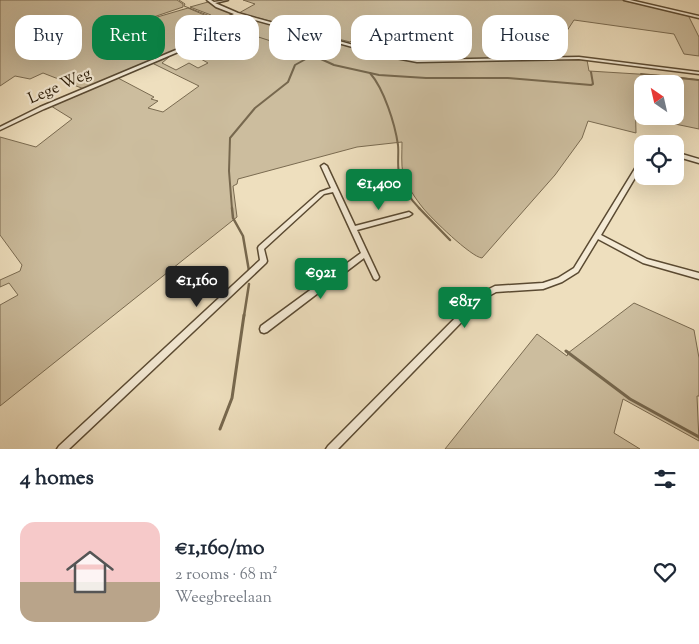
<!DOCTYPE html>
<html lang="en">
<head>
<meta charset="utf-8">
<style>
  body { margin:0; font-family:"Sorts Mill Goudy",serif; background:#f2f2f3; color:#1f2937; height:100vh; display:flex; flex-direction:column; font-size:19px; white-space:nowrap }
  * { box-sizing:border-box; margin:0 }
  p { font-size:16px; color:#747a83 }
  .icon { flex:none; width:28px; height:28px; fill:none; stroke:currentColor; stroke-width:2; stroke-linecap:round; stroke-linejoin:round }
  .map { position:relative; height:449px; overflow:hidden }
  .drawer { display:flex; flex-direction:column; background:#fff; flex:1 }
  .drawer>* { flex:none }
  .guide { position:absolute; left:15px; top:15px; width:670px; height:45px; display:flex; gap:10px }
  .needle { width:32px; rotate:326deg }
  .tools { position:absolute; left:634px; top:75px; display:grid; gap:10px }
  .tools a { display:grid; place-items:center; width:50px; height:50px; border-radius:10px; background:#fff; box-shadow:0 5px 20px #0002; font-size:25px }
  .price { position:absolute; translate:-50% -42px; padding:0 11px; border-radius:5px; background:#0b8043; color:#fff; font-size:16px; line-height:32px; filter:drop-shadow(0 1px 2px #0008) }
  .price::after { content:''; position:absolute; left:50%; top:30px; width:15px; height:11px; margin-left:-8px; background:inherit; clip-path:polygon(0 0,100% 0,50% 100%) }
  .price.on { background:#222; color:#fff }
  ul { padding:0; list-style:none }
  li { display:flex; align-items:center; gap:15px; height:125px; padding:0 20px }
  li span { display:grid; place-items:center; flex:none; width:140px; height:100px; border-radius:15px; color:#555 }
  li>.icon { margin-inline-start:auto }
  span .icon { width:60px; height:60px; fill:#fffc; stroke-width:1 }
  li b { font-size:21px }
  h2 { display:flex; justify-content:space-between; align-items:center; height:60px; padding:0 20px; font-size:21px }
  .pill { padding:0 18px; border-radius:15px; background:#fff; box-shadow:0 5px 20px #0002; font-size:18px; line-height:45px }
  .pill.on { background:#0b8043; color:#fff }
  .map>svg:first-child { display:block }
  .green { fill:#ccbd9e; stroke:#7a6b51 }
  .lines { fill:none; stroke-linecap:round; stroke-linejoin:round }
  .stream-far3 { stroke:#77684e; stroke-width:1 }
  .stream-far2 { stroke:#77684e; stroke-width:2 }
  .stream-far1 { stroke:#77684e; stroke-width:2.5 }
  .stream { stroke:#77684e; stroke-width:3 }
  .street-casing { stroke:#5a4a32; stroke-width:3 }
  .street { fill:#f4ead5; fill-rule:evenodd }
  .labels { text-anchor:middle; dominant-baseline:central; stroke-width:4.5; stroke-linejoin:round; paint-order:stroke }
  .far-street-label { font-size:16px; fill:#281904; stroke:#f4ead5 }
</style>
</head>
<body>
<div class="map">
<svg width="699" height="449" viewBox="0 0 699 449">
  <rect width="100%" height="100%" fill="#eedfbe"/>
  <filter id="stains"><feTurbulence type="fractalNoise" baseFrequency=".004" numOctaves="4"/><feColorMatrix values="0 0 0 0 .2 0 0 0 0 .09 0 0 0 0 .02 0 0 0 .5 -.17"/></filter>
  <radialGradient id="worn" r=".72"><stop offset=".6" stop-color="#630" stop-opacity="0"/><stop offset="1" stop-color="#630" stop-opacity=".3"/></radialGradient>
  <g class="green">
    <polygon points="0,0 177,0 183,4 183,7 130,25 188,8 209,17 213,24 177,49 84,89 43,73 30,79 15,76 0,86"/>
    <path d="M243,0h380l65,15 11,22v19l-15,-2 -10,-20 -100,-14 -24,37 -25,1 -13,-16 -14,1 9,15c-35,1 -105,8 -135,-10l-1,-1 4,-3 33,8 19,-16 -31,-8 -3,3 -6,-2 5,-6 -16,-4 -26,23 -111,-29 16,-9z"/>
    <polygon points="208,2 232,13 232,14 216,22 211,15 190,7"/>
    <path d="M235,15l184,47 163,-3 5,1 2,11 81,5 29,4v49l-24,-5 -1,-8 1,-32h-33v8l-7,-1 1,42 -48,-12 -6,17 -27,37 -73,83c-11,-1 -51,-40 -59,-50 -8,-10 -16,-22 -20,-34 -2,-10 -1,-22 -1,-32l-45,5 -119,32 -1,5 -4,2 4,31 -237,189v-101l18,-10 -9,-12 -9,4v-7l20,-9 2,-6 -22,-30v-98l36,10 36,-28 -21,-13 67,-28 36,19 -3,2 7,2 -10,7 15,4 36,-26 -47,-23 17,-6 -7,6 14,7 13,-7 9,5 10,-5 -23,-13 24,-19z"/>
    <polygon points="634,303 694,330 699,358 699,396 697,396 699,441 623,399 614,433 640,449 445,449 537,334 567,356 568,353"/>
  </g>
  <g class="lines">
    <polyline class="stream-far3" points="179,0 185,4 184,6 210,16 212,22 314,55"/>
    <g class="stream-far2">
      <polyline points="310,54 334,65 379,75 426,78 508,78 591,85 593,84 591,72"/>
      <path d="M370,73c14,16 25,51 28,72 1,9 -1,19 1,28 2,13 12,27 21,36"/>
      <polyline points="641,74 699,80"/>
      <polyline points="232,209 229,171 230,138 255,108 288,82 295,65 313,55"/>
    </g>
    <g class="stream-far1">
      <polyline points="232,208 233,218 243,236 249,271"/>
      <polyline points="419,208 450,240"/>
      <polyline points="244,316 249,284"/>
    </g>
    <g class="stream">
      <polyline points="566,351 630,399 699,437"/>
      <polyline points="220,429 232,398 244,315"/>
    </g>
    <g class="street-casing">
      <g id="street">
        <polygon points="207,0 211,0 214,2 228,0 215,3 238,13 386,54 417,60 579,57 699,72 699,74 579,59 417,62 385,56 237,15 212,28 185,49 44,109 0,130 0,127 40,107 183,47 210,26 234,14 216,7"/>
        <polygon points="624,0 630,0 699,16 699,18"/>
        <polygon points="654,140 657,142 656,144 651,144 652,141"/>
        <polygon points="675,152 699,159 699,163 675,156"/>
        <polygon points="642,160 642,166 601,235 647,259 699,273 699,279 643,263 598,239 578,272 562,282 543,289 496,292 485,298 338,449 326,449 328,446 479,294 495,286 543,283 558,278 574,268 639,162"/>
        <polygon points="324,164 327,166 355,226 409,212 412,214 409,216 357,230 379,277 378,279 376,280 374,279 364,258 267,332 264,333 261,332 260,329 261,326 361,253 333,192 324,194 264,249 267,261 266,263 69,449 57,449 59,446 260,260 258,248 259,246 320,192 331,188 321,166"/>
      </g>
    </g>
    <use href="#street" class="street"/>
  </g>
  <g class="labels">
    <g class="far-street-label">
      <text transform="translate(60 87) rotate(-24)">Lege Weg</text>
    </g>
  </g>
  <rect width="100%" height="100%" filter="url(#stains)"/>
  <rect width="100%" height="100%" fill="url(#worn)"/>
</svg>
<div class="tools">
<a><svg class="needle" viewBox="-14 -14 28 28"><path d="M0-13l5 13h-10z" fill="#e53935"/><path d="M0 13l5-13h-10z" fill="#747a83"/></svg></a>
<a><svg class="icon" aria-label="locate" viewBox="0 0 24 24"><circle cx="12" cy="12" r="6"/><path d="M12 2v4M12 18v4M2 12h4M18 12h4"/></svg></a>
</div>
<b class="price" style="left:379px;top:211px">€1,400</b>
<b class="price" style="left:321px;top:300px">€921</b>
<b class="price on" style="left:197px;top:308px">€1,160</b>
<b class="price" style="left:465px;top:329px">€817</b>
<div class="guide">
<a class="pill">Buy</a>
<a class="pill on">Rent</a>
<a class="pill">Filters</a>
<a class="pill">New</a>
<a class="pill">Apartment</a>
<a class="pill">House</a>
</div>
</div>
<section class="drawer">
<h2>4 homes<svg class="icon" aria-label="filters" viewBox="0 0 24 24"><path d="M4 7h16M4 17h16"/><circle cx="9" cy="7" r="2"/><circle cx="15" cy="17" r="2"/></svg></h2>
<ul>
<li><span style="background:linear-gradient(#f6c9c9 60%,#b9a48a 0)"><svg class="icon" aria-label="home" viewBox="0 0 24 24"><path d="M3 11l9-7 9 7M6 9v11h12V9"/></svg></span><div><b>€1,160/mo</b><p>2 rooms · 68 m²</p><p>Weegbreelaan</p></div><svg class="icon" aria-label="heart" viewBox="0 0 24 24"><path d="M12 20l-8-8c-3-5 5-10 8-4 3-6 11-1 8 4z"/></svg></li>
</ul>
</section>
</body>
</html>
